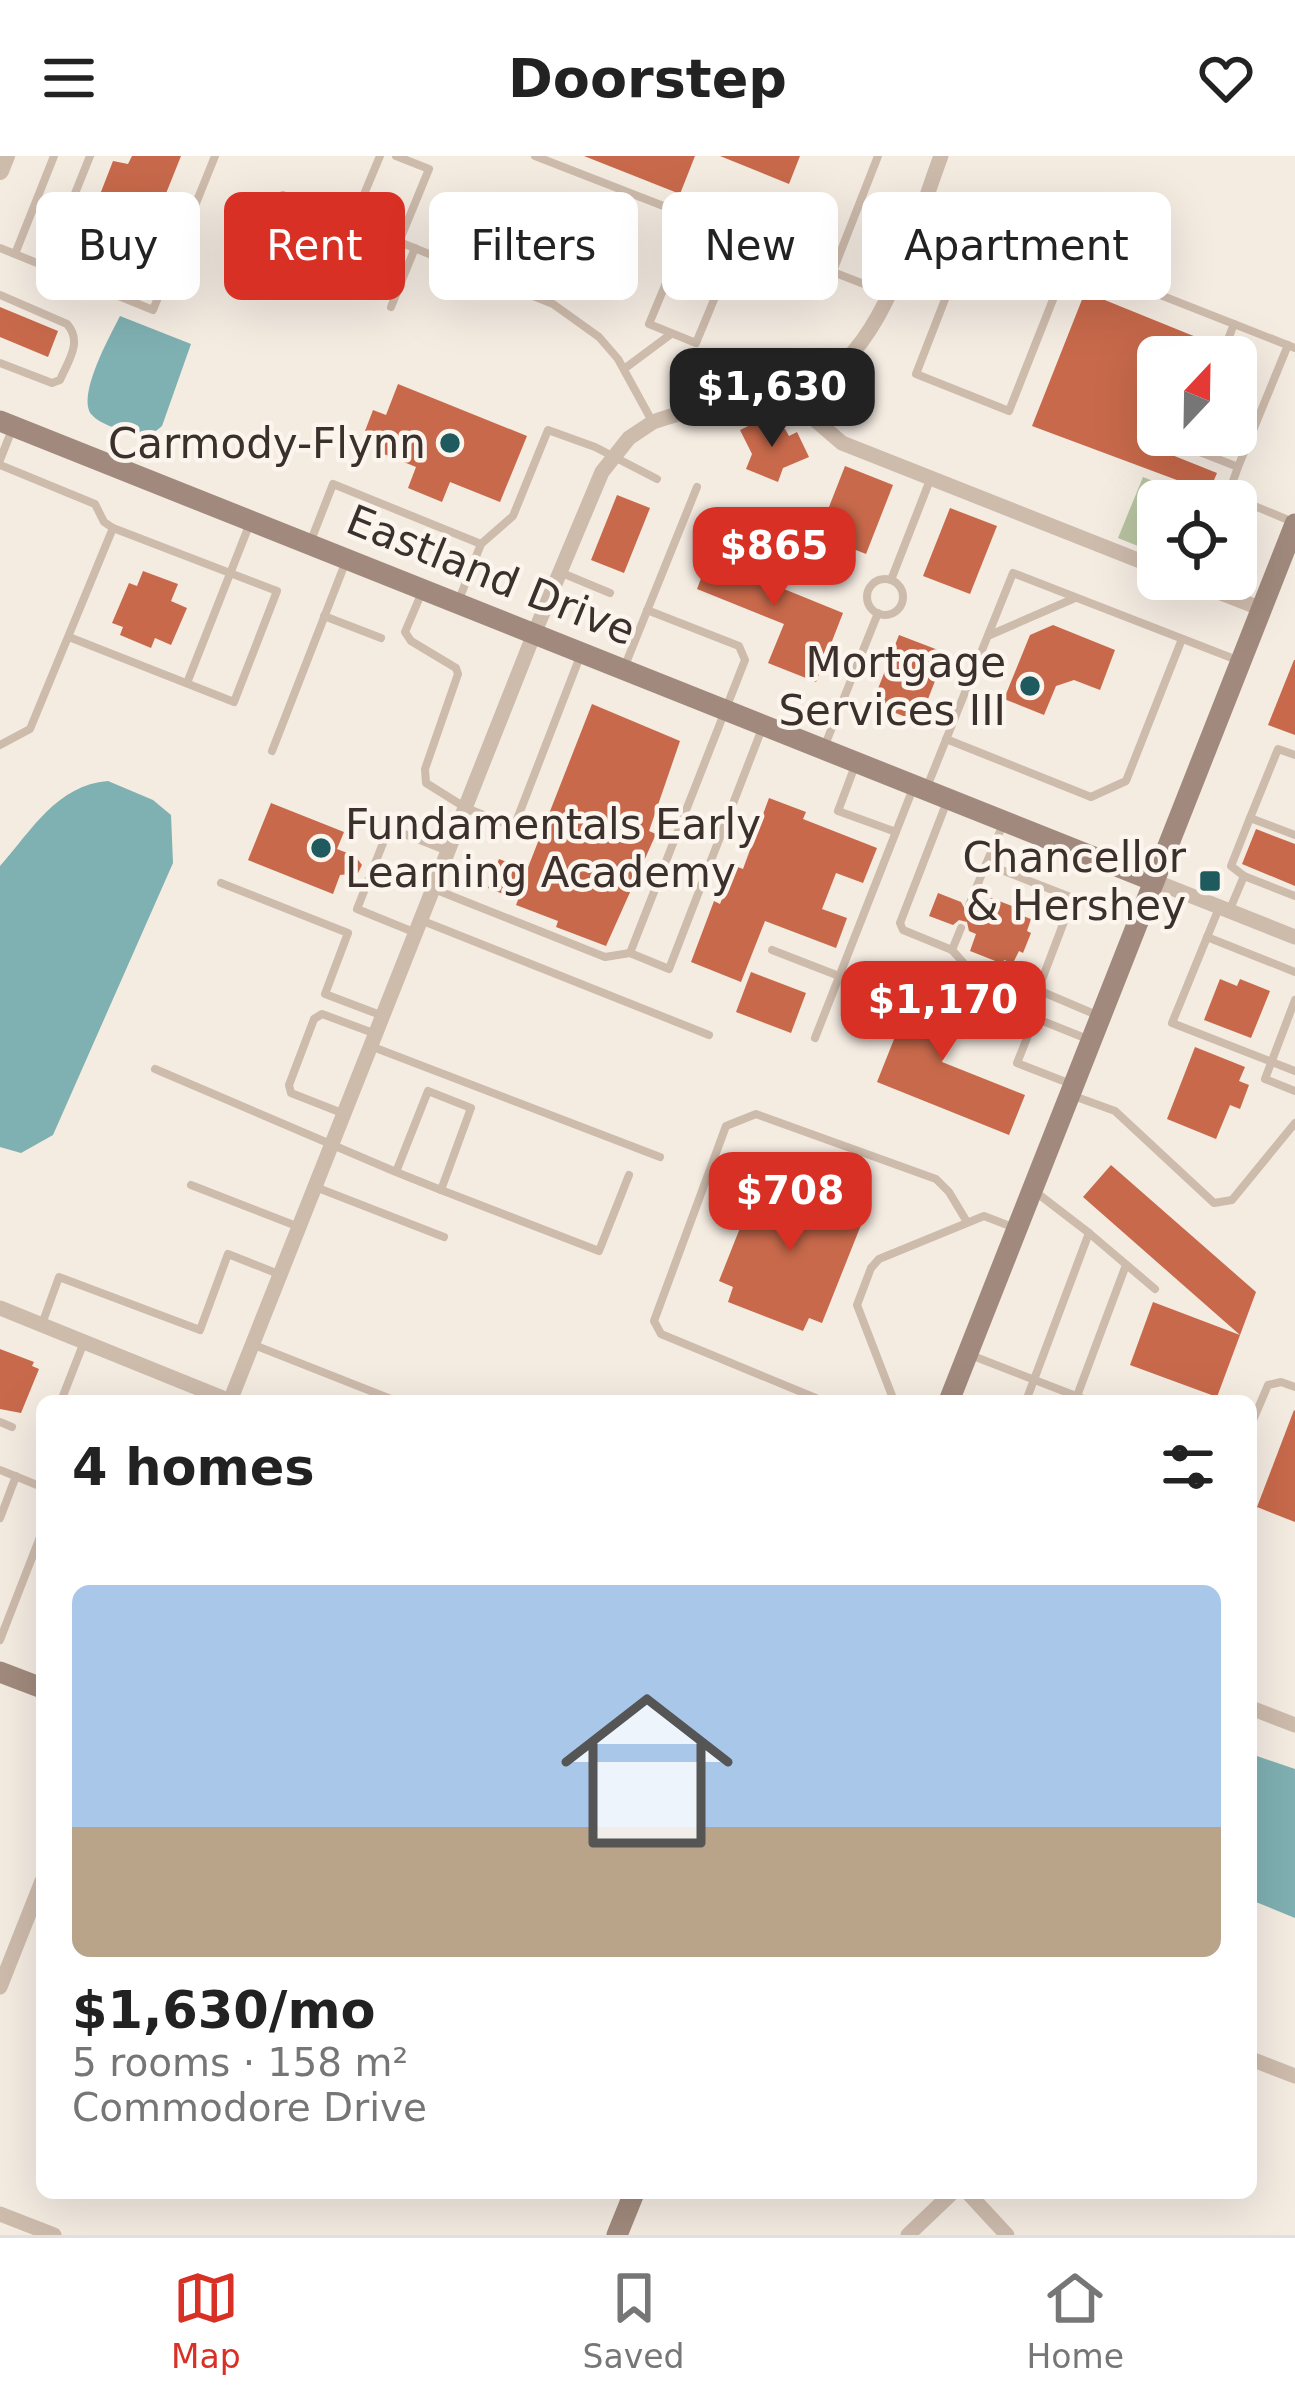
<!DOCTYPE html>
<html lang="en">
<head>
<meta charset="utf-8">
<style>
  body { margin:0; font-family:"DejaVu Sans",sans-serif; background:#f6f6f6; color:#222; height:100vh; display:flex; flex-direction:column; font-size:45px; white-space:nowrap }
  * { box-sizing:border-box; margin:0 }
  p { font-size:39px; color:#767676 }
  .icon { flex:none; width:66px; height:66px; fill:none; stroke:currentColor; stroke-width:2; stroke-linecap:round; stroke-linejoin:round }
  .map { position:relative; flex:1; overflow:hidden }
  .side { position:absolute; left:36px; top:1239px; width:1221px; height:804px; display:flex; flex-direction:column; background:#fff; border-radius:18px; box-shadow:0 12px 48px #0002 }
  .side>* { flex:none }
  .hud { position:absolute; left:36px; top:36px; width:1224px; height:108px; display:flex; gap:24px }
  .needle { width:78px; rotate:22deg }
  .controls { position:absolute; left:1137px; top:180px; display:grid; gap:24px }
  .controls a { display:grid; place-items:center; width:120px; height:120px; border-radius:18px; background:#fff; box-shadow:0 12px 48px #0002; font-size:60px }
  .price { position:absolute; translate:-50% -102px; padding:0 27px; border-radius:24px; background:#d93025; color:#fff; font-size:39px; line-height:78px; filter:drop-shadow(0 3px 6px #0008) }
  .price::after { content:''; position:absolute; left:50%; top:72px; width:36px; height:27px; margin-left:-18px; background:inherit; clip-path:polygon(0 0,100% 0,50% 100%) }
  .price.selected { background:#222; color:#fff }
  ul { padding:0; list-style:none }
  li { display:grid; align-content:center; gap:24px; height:636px; padding:0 36px }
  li+li { border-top:3px solid #e0e0e0 }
  li span { display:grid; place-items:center; height:372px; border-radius:18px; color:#555 }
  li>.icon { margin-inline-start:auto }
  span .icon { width:216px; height:216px; fill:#fffc; stroke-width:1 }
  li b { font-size:51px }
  h2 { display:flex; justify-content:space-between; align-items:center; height:144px; padding:0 36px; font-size:51px }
  .tag { padding:0 42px; border-radius:18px; background:#fff; box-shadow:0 12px 48px #0002; font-size:42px; line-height:108px }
  .tag.selected { background:#d93025; color:#fff }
  header { display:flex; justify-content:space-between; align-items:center; height:156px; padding:0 36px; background:#fff; font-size:54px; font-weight:600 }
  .dock { display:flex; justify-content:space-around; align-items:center; height:168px; border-top:3px solid #e0e0e0; background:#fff; font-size:33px; color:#767676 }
  .dock a { display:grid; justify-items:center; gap:6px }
  .dock .selected { color:#d93025 }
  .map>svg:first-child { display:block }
  .green { fill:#b8c4a0 }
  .water { fill:#7fb0b2 }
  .building { fill:#c8694b }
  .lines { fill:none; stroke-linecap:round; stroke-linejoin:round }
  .service { stroke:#cdbbac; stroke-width:8 }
  .minor { stroke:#cdbbac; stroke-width:15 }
  .tertiary { stroke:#cdbbac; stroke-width:18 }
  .secondary { stroke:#a18a7d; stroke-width:21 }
  .poi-dot { fill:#1f5a5e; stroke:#fbf5ee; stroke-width:4.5 }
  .labels { text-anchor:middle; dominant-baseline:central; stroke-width:9; stroke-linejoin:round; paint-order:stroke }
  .poi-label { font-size:42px; fill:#3b302b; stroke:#fbf5ee; text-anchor:end }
  .street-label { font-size:42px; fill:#3b302b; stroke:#fbf5ee }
</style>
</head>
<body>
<header><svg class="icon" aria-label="menu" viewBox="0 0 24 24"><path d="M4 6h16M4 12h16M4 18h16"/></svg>Doorstep<svg class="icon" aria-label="heart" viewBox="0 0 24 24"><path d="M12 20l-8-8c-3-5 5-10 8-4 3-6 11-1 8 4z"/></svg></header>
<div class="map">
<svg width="1295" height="2079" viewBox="0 0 1295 2079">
  <rect width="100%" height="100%" fill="#f4ebe1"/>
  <polygon class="green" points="1143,321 1203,345 1158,345 1158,398 1118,382"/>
  <g class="water">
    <path d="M120,160l71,28 -29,82c-12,11 -21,12 -35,6 -11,-4 -27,-8 -35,-17 -16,-18 18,-79 28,-99z"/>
    <path d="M108,625l45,19 18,15 2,48 -120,272 -32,18 -21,-6v-281c32,-36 57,-81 108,-85z"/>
    <polygon points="1251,1598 1295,1613 1295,1762 1251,1744"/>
  </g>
  <g class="building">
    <polygon points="132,0 181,0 131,125 88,107 106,65 92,59 113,5 128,8"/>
    <polygon points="584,0 695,0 680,38"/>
    <polygon points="720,0 800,0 789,28"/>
    <polygon points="1085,136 1196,181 1188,201 1158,201 1158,275 1152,291 1217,317 1209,336 1032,270"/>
    <polygon points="0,151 58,175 48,201 0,181"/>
    <polygon points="398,228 527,280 500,346 450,326 442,346 408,332 416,311 374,294 379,281 365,275 373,254 386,259"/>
    <polygon points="763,263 768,271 785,273 789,280 797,276 809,301 783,312 778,326 746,313 752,298 740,274"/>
    <polygon points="845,310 893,329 866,398 818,379"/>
    <polygon points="617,339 650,352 624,417 591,404"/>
    <polygon points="950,352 997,370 970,438 923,420"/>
    <polygon points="715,386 785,414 779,431 843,457 816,526 768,507 784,468 697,433"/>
    <polygon points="143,415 178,428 171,445 187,452 171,489 155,482 151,492 120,479 123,471 112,467 129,427 137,430"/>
    <polygon points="1053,469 1115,494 1100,534 1074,524 1056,530 1044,559 1004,543 1030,479"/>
    <polygon points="899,479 946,497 919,566 872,548"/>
    <polygon points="1294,504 1295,504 1295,579 1268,569"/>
    <polygon points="592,548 680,585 649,675 656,678 606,790 556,771 558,765 516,749 518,744 488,732 499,703 527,714"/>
    <polygon points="769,642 806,656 803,663 877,692 863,727 836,717 822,753 847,762 836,792 765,765 741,826 691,806 714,745 720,748 735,710 743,713"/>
    <polygon points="271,647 344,676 337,693 355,700 362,709 358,717 340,719 333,738 248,704"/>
    <polygon points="1256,673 1295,688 1295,730 1242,708"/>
    <polygon points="938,737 961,746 967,757 977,752 985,755 991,742 1025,755 1023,760 1031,763 1027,775 1031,777 1023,797 1019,795 1013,807 1004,804 1003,808 970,795 976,778 969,775 967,766 959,764 953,769 929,760"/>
    <polygon points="751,816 806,837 791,877 736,856"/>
    <polygon points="918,823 967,843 942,906 1025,939 1009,979 877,926"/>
    <polygon points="1220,823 1237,830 1240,823 1270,835 1251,882 1204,864"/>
    <polygon points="1195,891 1245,911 1239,925 1249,929 1240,953 1230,949 1216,983 1167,963"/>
    <polygon points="1111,1009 1256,1136 1217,1241 1130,1209 1153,1146 1240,1179 1083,1041"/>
    <polygon points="778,1021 853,1050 847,1064 861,1069 822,1167 809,1162 803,1175 728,1146 733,1131 719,1125 757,1029 776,1028"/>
    <polygon points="0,1193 34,1206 32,1210 39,1213 21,1257 0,1253"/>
    <polygon points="1294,1254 1295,1255 1295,1366 1257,1351"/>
  </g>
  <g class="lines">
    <g class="service">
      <polyline points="396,0 429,13 399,86"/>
      <polyline points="535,0 887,137"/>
      <polyline points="283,39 553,148 599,181 618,203 652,265"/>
      <polyline points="924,46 1295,192"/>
      <polyline points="975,66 916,218 1009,255 1069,103"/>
      <polyline points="352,67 380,0"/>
      <polyline points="0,92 153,154 215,0"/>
      <polyline points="15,98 54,0"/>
      <polyline points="46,110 90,0"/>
      <polygon points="671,115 718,134 696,187 649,168"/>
      <polyline points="833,115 878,0"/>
      <path d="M0,139l67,29c16,18 1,37 -7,56l-8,3 -52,-20"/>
      <polyline points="391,151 415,92"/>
      <polyline points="1221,201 1234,168"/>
      <polyline points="624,213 671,178"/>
      <polyline points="1192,279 1187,291 1238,311 1288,189"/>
      <polyline points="0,304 13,271"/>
      <polyline points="0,309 95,348 104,366 113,372 30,573 0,589"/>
      <polyline points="1238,311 1228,339 1293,366"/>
      <polyline points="310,387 333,328 481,388 458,446"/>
      <polyline points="481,388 513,360 548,274 595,291 657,323"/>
      <polyline points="562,417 610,437"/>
      <circle cx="885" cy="441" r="18"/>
      <polyline points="891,424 930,324"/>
      <polyline points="422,436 405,476 411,485 456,512 458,518 425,613 426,627 466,652 514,671 581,498"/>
      <polyline points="324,460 381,482"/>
      <polyline points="990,479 1075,442"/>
      <polyline points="69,481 234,546 277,435 113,372"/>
      <polyline points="624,512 697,331"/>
      <polyline points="187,527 250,367"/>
      <polyline points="946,583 1091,641 1126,625 1182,483"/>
      <polyline points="825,589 878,457"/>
      <polyline points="272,595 346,405"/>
      <polyline points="856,607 838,655 896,676"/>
      <polyline points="927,631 1013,417 1237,504"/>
      <polyline points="946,648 900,767 903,774 952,794 969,813 1018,833 1038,834"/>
      <polyline points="1250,662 1278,593 1295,599"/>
      <polyline points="1004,666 986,708 1073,742 1038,834 1099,860"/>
      <polyline points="1244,720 1231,710 1250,662 1295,679"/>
      <polyline points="221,727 348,777 325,838 383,860"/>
      <polyline points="434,733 605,801 630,797 669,813 763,570"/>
      <polyline points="969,749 986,708"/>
      <polyline points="1219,752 1172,867 1295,915"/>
      <polyline points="1230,753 1244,720 1295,740"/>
      <polyline points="423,765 709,879"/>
      <polyline points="416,777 357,753 389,672 448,695"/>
      <polyline points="1207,781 1295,816"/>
      <polyline points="772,794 839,820"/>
      <polyline points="952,794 961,772"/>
      <polyline points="630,797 745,504 739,490 647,454"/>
      <polyline points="1295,844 1265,923 1295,935"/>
      <polyline points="815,882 912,635"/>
      <polyline points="373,891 660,1001"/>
      <polyline points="155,913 396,1016 428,935 471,952 441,1034 396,1016"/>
      <polyline points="1071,928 1017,907 1035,862 1090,884"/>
      <polyline points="1071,939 1115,955 1214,1047 1232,1044 1295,967"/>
      <polyline points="342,957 291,937 289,929 314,863 322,858 376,878"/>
      <polyline points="191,1029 299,1071"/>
      <polyline points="318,1032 444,1081"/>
      <polyline points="441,1034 599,1095 629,1019"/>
      <polyline points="1089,1077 1155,1133"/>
      <polyline points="42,1168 59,1121 200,1174 228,1098 281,1119"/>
      <polyline points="254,1189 396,1245"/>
      <polyline points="973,1200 1089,1245"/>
      <polyline points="1077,1240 1126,1109"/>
      <polyline points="61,1245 84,1186"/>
      <polyline points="823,1245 661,1178 654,1165 726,970 756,958 936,1023 949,1036 967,1066"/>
      <polyline points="894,1245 857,1149 871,1112 879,1103 984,1060 1015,1072"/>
      <polyline points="1026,1245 1089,1077 1037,1037"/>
      <polyline points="0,1266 12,1271"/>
      <polyline points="1251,1269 1268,1229 1281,1226 1295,1231"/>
      <polyline points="42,1292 42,1297"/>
      <polyline points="0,1314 42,1331"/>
      <polyline points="0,1362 16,1320"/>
      <polyline points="0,1484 42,1376"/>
    </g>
    <g class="minor">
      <polyline points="800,228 814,263 842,287 1158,412"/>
      <polyline points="1185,423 1262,453"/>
      <polyline points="1154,725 1295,781"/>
      <polyline points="0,1152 230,1245"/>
      <path d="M230,1245l304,-767 68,-162 27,-34 24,-16c54,-20 116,-22 168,-45 64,-28 96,-159 120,-221"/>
      <polyline points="1251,1552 1295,1569"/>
      <polyline points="0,1831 42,1725"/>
      <polyline points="1251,1903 1295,1920"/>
      <polyline points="968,2037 1007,2079"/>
      <polyline points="0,2058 54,2079"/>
      <polyline points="908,2079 952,2037"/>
    </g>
    <polyline class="tertiary" points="0,15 6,0"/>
    <g class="secondary">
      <polyline points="0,265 1154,725"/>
      <polyline points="949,1245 1295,368"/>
      <polyline points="0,1516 42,1532"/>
      <polyline points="617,2079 634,2037"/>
    </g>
  </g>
  <g class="poi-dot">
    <circle cx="450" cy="287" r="12"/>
    <circle cx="1030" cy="530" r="12"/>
    <circle cx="321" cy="692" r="12"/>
    <rect x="1198" y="713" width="24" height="24" rx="6"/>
  </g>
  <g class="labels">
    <g class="poi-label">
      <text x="426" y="287">Carmody-Flynn</text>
      <text x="1006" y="506">Mortgage<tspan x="1006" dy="48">Services III</tspan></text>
      <text x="345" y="668" text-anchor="start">Fundamentals Early<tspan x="345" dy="48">Learning Academy</tspan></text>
      <text x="1186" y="701">Chancellor<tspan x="1186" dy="48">&amp; Hershey</tspan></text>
    </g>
    <g class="street-label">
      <text transform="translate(491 419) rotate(22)">Eastland Drive</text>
    </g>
  </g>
</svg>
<div class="controls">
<a><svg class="needle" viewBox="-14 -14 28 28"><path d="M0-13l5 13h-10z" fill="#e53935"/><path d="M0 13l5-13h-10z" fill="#767676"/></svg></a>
<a><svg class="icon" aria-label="locate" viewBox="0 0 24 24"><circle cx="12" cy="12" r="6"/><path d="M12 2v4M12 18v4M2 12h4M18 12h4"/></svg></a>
</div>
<b class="price selected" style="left:772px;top:294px">$1,630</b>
<b class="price" style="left:774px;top:453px">$865</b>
<b class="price" style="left:943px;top:907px">$1,170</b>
<b class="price" style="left:790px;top:1098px">$708</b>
<div class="hud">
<a class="tag">Buy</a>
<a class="tag selected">Rent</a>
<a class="tag">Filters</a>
<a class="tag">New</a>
<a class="tag">Apartment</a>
</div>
<section class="side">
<h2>4 homes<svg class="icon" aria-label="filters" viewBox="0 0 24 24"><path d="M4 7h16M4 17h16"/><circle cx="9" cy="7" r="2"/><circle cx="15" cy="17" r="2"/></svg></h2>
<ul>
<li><span style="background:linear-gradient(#a9c7e8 65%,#b9a48a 0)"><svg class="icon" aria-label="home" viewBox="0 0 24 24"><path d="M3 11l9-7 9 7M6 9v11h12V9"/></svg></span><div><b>$1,630/mo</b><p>5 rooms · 158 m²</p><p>Commodore Drive</p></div></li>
</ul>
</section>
</div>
<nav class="dock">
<a class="selected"><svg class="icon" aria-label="map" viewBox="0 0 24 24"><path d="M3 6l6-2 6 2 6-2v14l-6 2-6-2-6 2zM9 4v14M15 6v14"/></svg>Map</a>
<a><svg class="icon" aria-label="saved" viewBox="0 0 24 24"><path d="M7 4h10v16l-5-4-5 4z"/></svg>Saved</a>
<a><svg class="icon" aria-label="home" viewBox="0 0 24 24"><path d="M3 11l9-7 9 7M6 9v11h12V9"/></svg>Home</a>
</nav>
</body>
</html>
